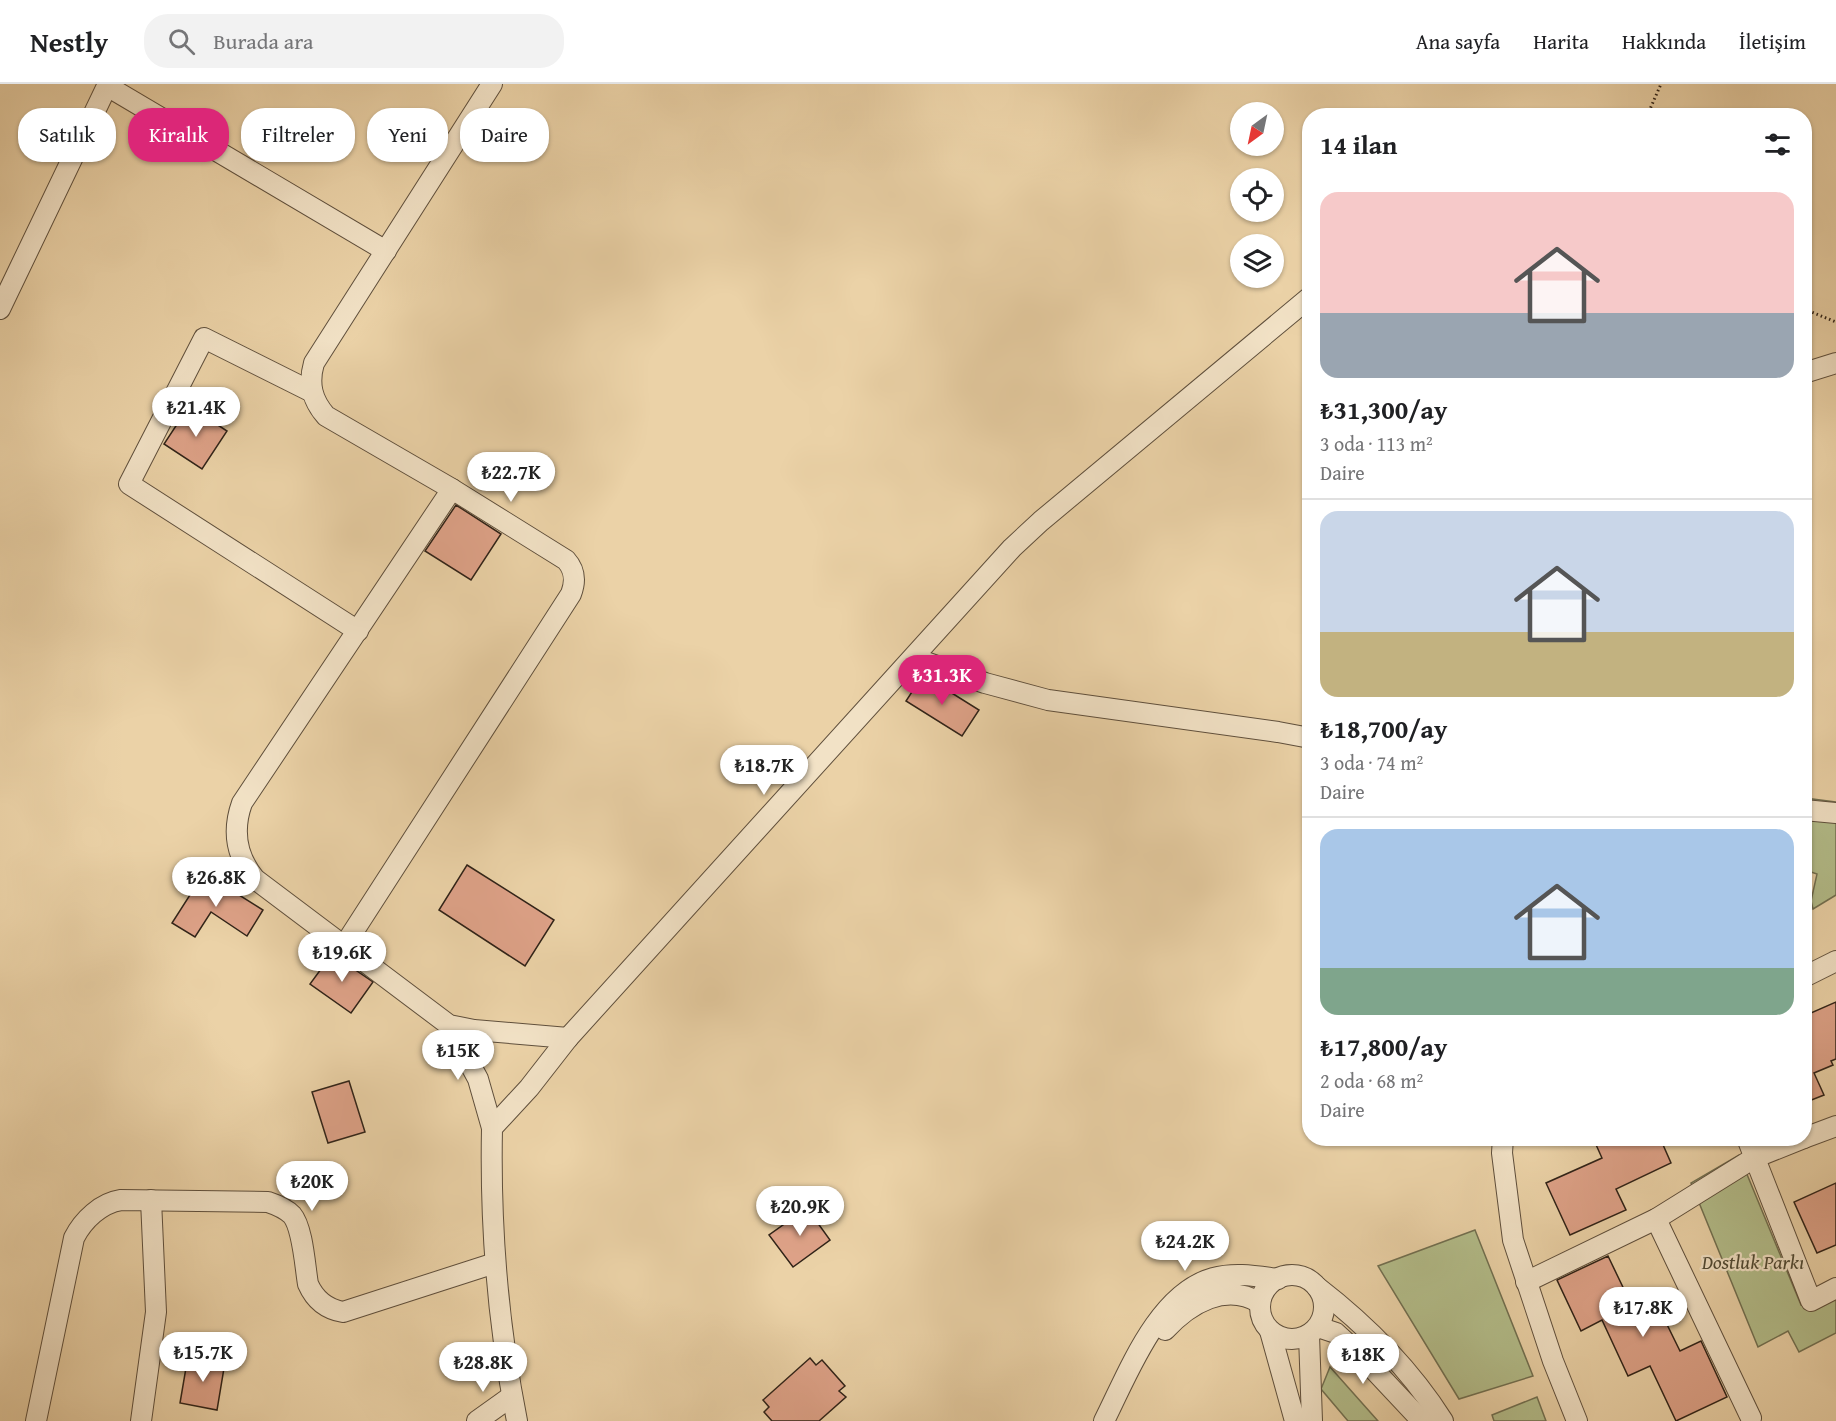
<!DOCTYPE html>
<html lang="tr">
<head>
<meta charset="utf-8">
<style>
  body { margin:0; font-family:"Gentium Book Plus",serif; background:#f2f2f2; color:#202124; height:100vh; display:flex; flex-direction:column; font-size:22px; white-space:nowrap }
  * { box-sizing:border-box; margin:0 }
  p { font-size:20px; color:#757577 }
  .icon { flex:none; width:33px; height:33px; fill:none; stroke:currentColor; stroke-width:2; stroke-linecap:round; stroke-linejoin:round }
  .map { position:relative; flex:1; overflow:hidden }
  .panel { position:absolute; left:1302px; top:24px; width:510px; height:1038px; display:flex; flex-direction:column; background:#fff; border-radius:24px; box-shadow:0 2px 4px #0004 }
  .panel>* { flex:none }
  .banner { position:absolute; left:18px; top:24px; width:570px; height:54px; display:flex; gap:12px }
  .needle { width:39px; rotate:213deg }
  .buttons { position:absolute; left:1230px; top:18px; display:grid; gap:12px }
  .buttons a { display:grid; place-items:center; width:54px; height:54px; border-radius:50%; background:#fff; box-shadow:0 2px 4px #0004; font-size:30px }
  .price { position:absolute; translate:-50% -51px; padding:0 14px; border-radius:21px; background:#fff; color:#222; font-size:20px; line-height:39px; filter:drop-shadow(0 2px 3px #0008) }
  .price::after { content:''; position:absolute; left:50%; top:36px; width:18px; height:14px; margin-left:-9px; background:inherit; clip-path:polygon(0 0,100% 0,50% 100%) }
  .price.active { background:#db2777; color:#fff }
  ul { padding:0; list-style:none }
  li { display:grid; align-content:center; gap:12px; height:318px; padding:0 18px }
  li+li { border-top:2px solid #e0e0e0 }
  li span { display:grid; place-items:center; height:186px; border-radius:18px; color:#555 }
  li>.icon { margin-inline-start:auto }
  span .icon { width:108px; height:108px; fill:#fffc; stroke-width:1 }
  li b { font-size:26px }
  h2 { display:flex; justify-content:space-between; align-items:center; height:72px; padding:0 18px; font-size:26px }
  .tag { padding:0 21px; border-radius:24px; background:#fff; box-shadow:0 2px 4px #0004; font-size:21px; line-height:54px }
  .tag.active { background:#db2777; color:#fff }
  header { display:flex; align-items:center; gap:36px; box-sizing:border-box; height:84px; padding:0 30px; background:#fff; border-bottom:2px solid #e0e0e0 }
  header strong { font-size:28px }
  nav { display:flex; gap:33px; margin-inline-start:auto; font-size:21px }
  .search { width:420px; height:54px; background:#f2f2f2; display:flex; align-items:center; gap:15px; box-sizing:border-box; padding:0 21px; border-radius:24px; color:#757577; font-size:22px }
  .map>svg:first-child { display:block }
  .green { fill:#b3bd8a; stroke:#727051; stroke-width:1.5 }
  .building { fill:#dea288; stroke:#302318; stroke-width:1.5 }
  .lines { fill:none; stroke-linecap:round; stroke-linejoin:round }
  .minor-casing { stroke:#5f4f3c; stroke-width:22 }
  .path { stroke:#302318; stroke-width:3; stroke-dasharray:1.5 3; stroke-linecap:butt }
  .minor { stroke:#f2e2c6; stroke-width:20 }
  .labels { text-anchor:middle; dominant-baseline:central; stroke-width:4.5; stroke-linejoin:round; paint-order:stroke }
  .park-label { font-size:20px; font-style:italic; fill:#514a34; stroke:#f2e2c6 }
</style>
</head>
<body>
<header>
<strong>Nestly</strong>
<div class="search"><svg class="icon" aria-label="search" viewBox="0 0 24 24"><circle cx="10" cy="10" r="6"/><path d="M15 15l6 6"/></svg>Burada ara</div>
<nav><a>Ana sayfa</a><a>Harita</a><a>Hakkında</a><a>İletişim</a></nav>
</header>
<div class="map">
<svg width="1836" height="1337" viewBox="0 0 1836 1337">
  <rect width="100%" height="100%" fill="#ebd2a7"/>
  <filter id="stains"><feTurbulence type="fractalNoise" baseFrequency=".00333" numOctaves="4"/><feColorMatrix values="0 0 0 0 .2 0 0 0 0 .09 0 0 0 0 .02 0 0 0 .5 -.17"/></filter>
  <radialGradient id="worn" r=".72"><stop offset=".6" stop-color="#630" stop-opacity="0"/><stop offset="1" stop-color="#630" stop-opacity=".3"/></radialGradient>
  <g class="green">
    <polygon points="1805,714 1836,718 1836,811 1813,825 1811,817 1817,790 1805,786"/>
    <polygon points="1739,1071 1801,1221 1836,1203 1836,1249 1799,1268 1788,1247 1758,1263 1691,1099"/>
    <polygon points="1475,1146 1533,1292 1459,1315 1378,1182"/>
    <polygon points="1330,1283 1378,1337 1348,1337 1321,1305"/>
    <polygon points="1537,1313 1546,1337 1494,1337 1492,1331"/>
  </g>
  <g class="building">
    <polygon points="189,322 227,347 202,385 164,360"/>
    <polygon points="456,421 501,450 471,496 425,467"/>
    <polygon points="923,591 979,626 962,652 906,617"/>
    <polygon points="467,781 554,836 525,882 439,826"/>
    <polygon points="204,789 263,826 247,852 211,828 195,853 172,839"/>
    <polygon points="332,870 373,898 351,929 310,900"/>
    <polygon points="1836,918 1836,975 1831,977 1833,981 1814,989 1824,1011 1804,1019 1804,932"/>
    <polygon points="349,997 365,1048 328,1059 312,1008"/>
    <polygon points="1593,1054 1660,1054 1671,1079 1616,1105 1626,1126 1570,1151 1546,1099 1602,1074"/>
    <polygon points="1836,1099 1836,1161 1817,1169 1794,1118"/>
    <polygon points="807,1124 830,1156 793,1183 769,1151"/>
    <polygon points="1608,1172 1632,1222 1653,1212 1680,1267 1701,1257 1727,1313 1676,1337 1650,1282 1628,1292 1602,1236 1581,1247 1557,1196"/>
    <polygon points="188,1272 225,1278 217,1326 180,1319"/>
    <polygon points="810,1274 816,1281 822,1276 845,1302 839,1307 846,1313 819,1337 772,1337 764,1328 769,1323 763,1316"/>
  </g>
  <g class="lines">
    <g class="minor-casing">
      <g id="minor">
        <polyline points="107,2 386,167"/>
        <polyline points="0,225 108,0"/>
        <polyline points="1804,289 1836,279"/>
        <polyline points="312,308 204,254 129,400 358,547"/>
        <path d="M452,405l-210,314c-10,28 -6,53 13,76l194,146 25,5 94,8"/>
        <polyline points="914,574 985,599 1048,616 1278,648 1310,654"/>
        <polyline points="1804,726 1836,729"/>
        <path d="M344,862l227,-352c5,-13 4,-24 -5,-34l-114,-71 -126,-73c-14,-16 -18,-32 -12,-53l178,-279"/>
        <polyline points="1804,893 1836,877"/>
        <polyline points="449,941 478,995 492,1044"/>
        <polyline points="1503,1054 1502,1069 1513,1156 1553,1277 1577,1337"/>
        <polyline points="1747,1054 1811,1217 1836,1204"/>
        <polyline points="1804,1054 1836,1042"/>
        <polyline points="1656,1135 1751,1334"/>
        <circle cx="1292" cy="1223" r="32"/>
        <polyline points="1526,1198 1656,1135 1754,1074 1804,1054"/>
        <path d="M1317,1203c48,37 93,82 126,134"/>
        <polyline points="1318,1243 1336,1249 1360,1271 1422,1337"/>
        <path d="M1165,1246c25,-27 61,-48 95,-27"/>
        <polyline points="1270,1247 1295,1337"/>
        <polyline points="1309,1251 1312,1337"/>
        <path d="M36,1337l38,-183c9,-18 27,-35 47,-38l147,2c9,3 17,6 24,13 11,13 13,52 16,69 7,16 18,25 35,28l152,-49"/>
        <polyline points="141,1337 156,1228 151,1116"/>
        <polyline points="477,1337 512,1312"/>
        <path d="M517,1337c-19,-96 -27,-195 -25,-293l37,-40 39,-50 444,-490 29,-27 269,-224"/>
        <path d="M1104,1337c24,-47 53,-127 109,-143 22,-6 43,-2 65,1"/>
      </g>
    </g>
    <g class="path">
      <polyline points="1647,32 1661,0"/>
      <polyline points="1804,225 1836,238"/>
    </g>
    <use href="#minor" class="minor"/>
  </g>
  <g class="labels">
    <g class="park-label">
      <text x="1753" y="1177">Dostluk Parkı</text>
    </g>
  </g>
  <rect width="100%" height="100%" filter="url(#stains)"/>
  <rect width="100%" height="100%" fill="url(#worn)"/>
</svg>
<div class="buttons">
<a><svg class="needle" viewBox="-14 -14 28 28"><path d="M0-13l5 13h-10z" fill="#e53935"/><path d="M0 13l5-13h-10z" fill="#757577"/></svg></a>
<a><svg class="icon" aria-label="locate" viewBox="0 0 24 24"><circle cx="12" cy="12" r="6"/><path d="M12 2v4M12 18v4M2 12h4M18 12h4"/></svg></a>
<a><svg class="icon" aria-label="layers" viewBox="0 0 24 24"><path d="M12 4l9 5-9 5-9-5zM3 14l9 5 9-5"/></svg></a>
</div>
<b class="price" style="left:196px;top:354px">₺21.4K</b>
<b class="price" style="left:511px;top:419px">₺22.7K</b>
<b class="price active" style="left:942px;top:622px">₺31.3K</b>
<b class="price" style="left:764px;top:712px">₺18.7K</b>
<b class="price" style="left:216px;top:824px">₺26.8K</b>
<b class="price" style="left:342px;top:899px">₺19.6K</b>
<b class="price" style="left:458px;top:997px">₺15K</b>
<b class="price" style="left:312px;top:1128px">₺20K</b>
<b class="price" style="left:800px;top:1153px">₺20.9K</b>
<b class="price" style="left:1185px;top:1188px">₺24.2K</b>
<b class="price" style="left:1643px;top:1254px">₺17.8K</b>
<b class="price" style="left:203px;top:1299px">₺15.7K</b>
<b class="price" style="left:1363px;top:1301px">₺18K</b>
<b class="price" style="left:483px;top:1309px">₺28.8K</b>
<div class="banner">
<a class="tag">Satılık</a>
<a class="tag active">Kiralık</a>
<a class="tag">Filtreler</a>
<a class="tag">Yeni</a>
<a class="tag">Daire</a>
</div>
<section class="panel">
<h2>14 ilan<svg class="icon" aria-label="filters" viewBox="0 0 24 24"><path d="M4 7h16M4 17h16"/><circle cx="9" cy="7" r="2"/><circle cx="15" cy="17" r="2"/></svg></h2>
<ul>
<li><span style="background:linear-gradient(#f6c9c9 65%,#9aa5b1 0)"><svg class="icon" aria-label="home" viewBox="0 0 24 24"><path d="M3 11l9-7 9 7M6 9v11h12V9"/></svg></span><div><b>₺31,300/ay</b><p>3 oda · 113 m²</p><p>Daire</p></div></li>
<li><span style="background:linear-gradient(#c9d6e8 65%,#c2b280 0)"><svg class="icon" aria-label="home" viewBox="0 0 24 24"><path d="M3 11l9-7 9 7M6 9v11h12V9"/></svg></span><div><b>₺18,700/ay</b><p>3 oda · 74 m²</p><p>Daire</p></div></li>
<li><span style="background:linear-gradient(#a9c7e8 75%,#7fa58c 0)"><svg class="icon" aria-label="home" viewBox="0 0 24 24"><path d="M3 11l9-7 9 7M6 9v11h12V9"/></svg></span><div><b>₺17,800/ay</b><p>2 oda · 68 m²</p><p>Daire</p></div></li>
</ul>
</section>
</div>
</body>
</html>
